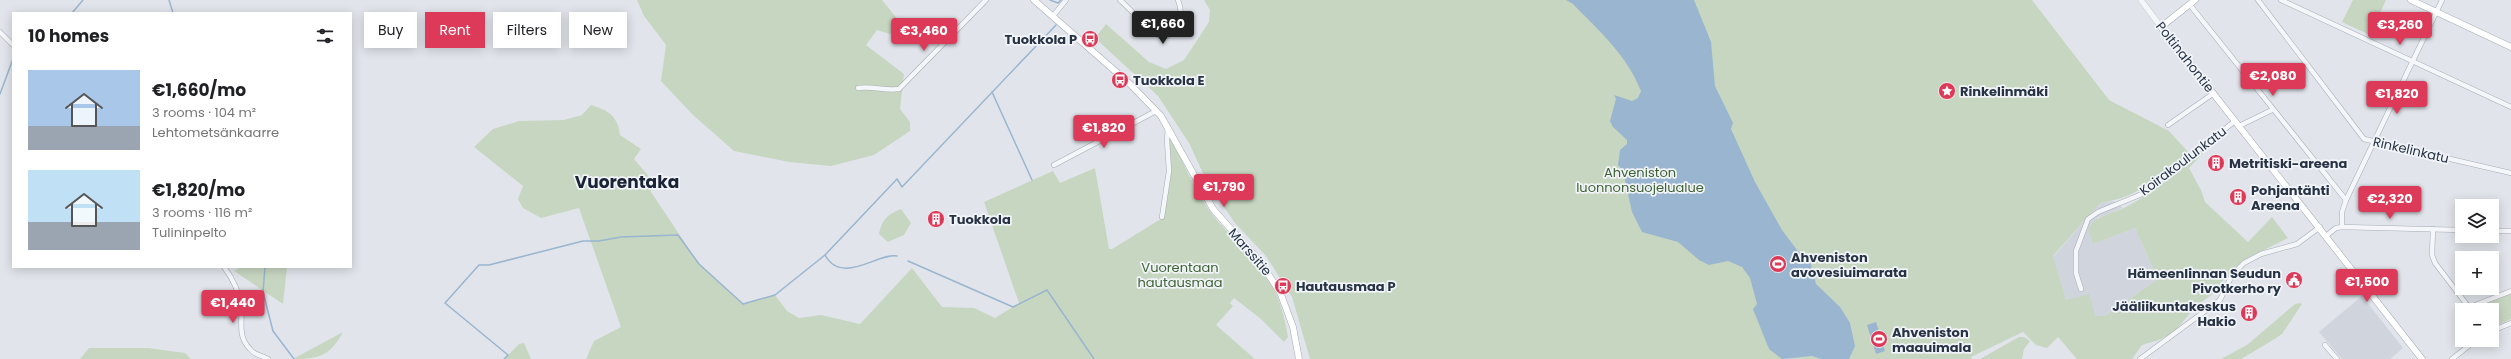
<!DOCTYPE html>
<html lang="en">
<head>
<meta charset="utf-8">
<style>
  body { margin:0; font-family:Poppins,sans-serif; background:#f2f2f2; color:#202124; height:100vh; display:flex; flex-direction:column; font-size:15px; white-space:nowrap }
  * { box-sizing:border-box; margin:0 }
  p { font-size:13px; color:#757577 }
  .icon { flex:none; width:22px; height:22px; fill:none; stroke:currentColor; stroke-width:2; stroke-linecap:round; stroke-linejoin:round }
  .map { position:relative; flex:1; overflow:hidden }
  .panel { position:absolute; left:12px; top:12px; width:340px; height:256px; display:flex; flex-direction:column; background:#fff; border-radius:0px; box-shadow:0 2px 10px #0003 }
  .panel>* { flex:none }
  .hud { position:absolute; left:364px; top:12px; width:380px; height:36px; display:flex; gap:8px }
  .buttons { position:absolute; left:2455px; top:199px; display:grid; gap:8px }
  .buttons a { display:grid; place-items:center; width:44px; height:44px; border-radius:0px; background:#fff; box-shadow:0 2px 10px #0003; font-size:20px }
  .price { position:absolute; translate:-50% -34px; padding:0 9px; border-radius:4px; background:#dc3a58; color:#fff; font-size:13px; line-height:26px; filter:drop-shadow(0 1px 2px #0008) }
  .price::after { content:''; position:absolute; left:50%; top:24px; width:12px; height:9px; margin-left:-6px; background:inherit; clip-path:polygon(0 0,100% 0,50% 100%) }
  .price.selected { background:#222; color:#fff }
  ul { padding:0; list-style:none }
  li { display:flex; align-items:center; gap:12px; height:100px; padding:0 16px }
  li span { display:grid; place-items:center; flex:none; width:112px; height:80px; border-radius:0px; color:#555 }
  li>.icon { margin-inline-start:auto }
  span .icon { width:48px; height:48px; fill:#fffc; stroke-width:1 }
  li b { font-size:17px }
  h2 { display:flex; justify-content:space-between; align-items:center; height:48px; padding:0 16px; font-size:17px }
  .tag { padding:0 14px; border-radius:0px; background:#fff; box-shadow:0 2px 10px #0003; font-size:14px; line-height:36px }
  .tag.selected { background:#dc3a58; color:#fff }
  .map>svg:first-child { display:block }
  .built { fill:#cfd4dd }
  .green { fill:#c7d6c1 }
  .water { fill:#99b5cf }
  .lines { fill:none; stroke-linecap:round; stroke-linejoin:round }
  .stream { stroke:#99b5cf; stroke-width:1.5 }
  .minor-casing { stroke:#a5acb6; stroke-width:5.5 }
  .tertiary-casing { stroke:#a5acb6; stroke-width:6 }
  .secondary-casing { stroke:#a5acb6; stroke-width:7 }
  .minor { stroke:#f4f6f9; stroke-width:4.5 }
  .tertiary { stroke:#f4f6f9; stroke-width:5.5 }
  .secondary { stroke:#fff; stroke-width:6 }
  .labels { text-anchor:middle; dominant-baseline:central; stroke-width:3.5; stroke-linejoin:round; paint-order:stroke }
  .poi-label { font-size:13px; font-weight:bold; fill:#273345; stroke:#f1f4f8; text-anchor:start }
  .street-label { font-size:13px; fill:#273345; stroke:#f1f4f8 }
  .park-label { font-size:13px; fill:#3e6233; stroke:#f1f4f8 }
  .district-label { font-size:17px; font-weight:bold; fill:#1a2436; stroke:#f1f4f8 }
</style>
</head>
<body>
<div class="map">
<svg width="2511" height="359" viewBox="0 0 2511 359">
  <rect width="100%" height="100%" fill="#e1e5eb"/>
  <g class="built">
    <polygon points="2114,201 2123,208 2097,218 2093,244 2135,228 2158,279 2105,316 2095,316 2066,300 2053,257 2100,203"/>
    <polygon points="2362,296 2403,348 2390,359 2342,359 2319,332"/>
  </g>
  <g class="green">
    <polygon points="637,0 882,0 908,32 902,38 877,30 866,45 904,74 900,109 910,122 910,131 874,155 831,166 789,162 734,151 693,115 661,81 666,45 644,16"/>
    <path d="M1204,0h828l77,100 60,31 20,22c-30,24 -49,44 -89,50l-47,53 13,44 23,-6 6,22h10l53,-37 -23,-51 -42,16 -5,-15c7,-14 24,-15 38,-22 29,-15 54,-37 78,-59l2,2 -17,18 12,22 4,12 43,40 24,-25 16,21 -46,23 -19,19 -6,11 -21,15 -21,25 -16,9 -17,5 -10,14h-55l-19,-22 -11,11 -11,-3 -13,-13 -52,25 1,2h-662l-18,-62 -26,-41 -31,-33 -27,-39 -19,-41 -31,-47 -63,-58 11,-14 43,38 17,7 18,-9 25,-38 1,-12z"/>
    <polygon points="2353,0 2386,0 2370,35 2342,22"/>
    <path d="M591,105c17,5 27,11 29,30l21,14 -7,10 18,21 -1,12 48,72 44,40 32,-9 12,16 12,7 22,-3 39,9 52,-56 30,39 32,1 21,10 24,-15 -35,-101 69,-31 7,12 35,-15 14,81h3l52,-32 7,-44 -2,-38c14,25 23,51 40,75 16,23 39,39 55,62 14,19 20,42 24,65l-4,5 -23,-23 -27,-21 -4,5 3,3 -17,19 39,34h-669l8,-18 27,-14 -42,-119 -38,10 -18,-10 -5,-9 5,-13 -49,-39 19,-18 26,-8 45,-1 18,-5z"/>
    <path d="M901,209l10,14 -7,12 -16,7 -9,-8c3,-15 9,-20 22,-25z"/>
    <polygon points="241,267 287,267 283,304 234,271"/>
    <polygon points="2511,293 2511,319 2492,328 2492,310 2472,309"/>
    <polygon points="2300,303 2302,304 2282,334 2273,340 2241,359 2221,359 2247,345 2295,304"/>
    <path d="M343,332c-13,24 -24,27 -50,27z"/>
    <polygon points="2019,337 2024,337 2030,341 2024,349 2022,359 1980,359"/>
    <polygon points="524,343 531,359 504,359 519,344"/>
    <polygon points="89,348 148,348 185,353 191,359 80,359"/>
  </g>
  <g class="water">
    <path d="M1566,0h128l17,42 4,44 18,37 -2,6 24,53 27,48 15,20 13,11 6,23 24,23 10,16 5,23 -6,13h-28l-9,-3 -30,3 -13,-10 -16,-40 4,-5 -7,-26 -8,-11 -14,-6 -19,4 -10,-5 -21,-18 -36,-10 -10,-20 -9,-41 -5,-6 2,-15 7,-6v-4l-14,-13 -3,-6 6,-22 -2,-4 18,6 6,-3 3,-7c-14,-36 -41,-59 -68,-87z"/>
    <polygon points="1876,322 1885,351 1876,354 1867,325"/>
  </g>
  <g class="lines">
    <g class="stream">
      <polyline points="169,0 173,13"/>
      <polyline points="1050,0 1058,3 1061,0"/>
      <polyline points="72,13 83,0"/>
      <polyline points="992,92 1032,180"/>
      <polyline points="0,94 13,59"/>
      <polyline points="825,255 897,179 902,187 1056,25"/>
      <polyline points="908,261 1013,307 1047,290 1094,359"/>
      <polyline points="265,267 263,292 273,331 294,359"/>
      <path d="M504,359l4,-4 -63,-52 34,-38h10l94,-24h16l22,-4 57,-2 21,29 44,40 32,-9 50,-40c17,31 54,-3 72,1"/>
    </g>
    <g class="minor-casing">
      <g id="minor">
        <path d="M1120,0l34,33 8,4c18,-2 22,-22 16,-37"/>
        <polyline points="2258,0 2364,139 2511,173"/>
        <polyline points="2281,0 2511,107"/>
        <polyline points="2190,5 2346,200"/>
        <polyline points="1053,16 1066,0"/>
        <polyline points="0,32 13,45"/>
        <path d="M858,88c15,-2 27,3 41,1l87,-89"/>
        <polyline points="2168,125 2214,93"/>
        <polyline points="2239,126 2272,110"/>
        <polyline points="1054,165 1156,111"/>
        <polyline points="1162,217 1169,171 1167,140 1168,127"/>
        <polyline points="2342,227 2342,212 2346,200 2442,0"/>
        <polyline points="2433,229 2432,255 2435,263 2471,310"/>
        <polyline points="2492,231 2511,231"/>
        <polyline points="2326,236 2336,228 2342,227 2462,230"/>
        <path d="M224,267c9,12 15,24 17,39 2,16 -4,30 9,43 5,7 12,6 18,10"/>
        <polyline points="2081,289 2076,273 2076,251 2088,219 2098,212 2142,194 2235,121"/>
        <polyline points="2470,307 2511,291"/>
        <polyline points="2492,331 2511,323"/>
        <polyline points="2325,345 2337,359"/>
        <polyline points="2140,359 2220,300 2232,275 2244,263 2261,254 2297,244 2320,227"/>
        <polyline points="2452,359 2476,340"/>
      </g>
    </g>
    <g class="tertiary-casing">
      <polyline id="tertiary" points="2141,0 2161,27"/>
    </g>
    <g class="secondary-casing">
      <g id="secondary">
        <polyline points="1034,0 1130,84 1161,116 1213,209 1260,262 1280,292 1293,327 1299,359"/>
        <polyline points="2195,0 2161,27 2422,359"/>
        <polyline points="2411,0 2511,47"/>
      </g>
    </g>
    <use href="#minor" class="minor"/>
    <use href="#tertiary" class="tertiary"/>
    <use href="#secondary" class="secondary"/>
  </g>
  <defs>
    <g id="bus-disc" transform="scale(0.9)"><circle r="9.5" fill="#dc3a58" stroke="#f1f4f8"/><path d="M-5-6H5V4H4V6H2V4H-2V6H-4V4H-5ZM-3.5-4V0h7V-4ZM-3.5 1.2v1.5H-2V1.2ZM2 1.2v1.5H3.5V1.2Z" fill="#fff"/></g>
    <g id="sight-disc" transform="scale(0.9)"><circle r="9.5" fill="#dc3a58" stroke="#f1f4f8"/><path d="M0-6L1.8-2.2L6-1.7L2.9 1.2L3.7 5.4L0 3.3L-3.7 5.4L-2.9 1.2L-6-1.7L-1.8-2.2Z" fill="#fff"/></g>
    <g id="building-disc" transform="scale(0.9)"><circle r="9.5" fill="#dc3a58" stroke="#f1f4f8"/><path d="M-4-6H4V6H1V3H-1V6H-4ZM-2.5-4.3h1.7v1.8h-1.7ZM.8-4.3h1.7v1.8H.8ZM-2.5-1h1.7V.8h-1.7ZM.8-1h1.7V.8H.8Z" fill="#fff"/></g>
    <g id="stadium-disc" transform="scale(0.9)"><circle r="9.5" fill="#dc3a58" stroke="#f1f4f8"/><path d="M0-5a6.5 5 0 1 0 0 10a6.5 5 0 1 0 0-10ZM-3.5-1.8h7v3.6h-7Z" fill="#fff"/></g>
    <g id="civic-disc" transform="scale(0.9)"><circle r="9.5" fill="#dc3a58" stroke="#f1f4f8"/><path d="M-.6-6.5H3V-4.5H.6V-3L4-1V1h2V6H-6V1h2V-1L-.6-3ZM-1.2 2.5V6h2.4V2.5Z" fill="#fff"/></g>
  </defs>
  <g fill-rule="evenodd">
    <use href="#bus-disc" x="1090" y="39"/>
    <use href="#bus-disc" x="1120" y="80"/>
    <use href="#sight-disc" x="1947" y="91"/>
    <use href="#building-disc" x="2216" y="163"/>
    <use href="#building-disc" x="2238" y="197"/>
    <use href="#building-disc" x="936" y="219"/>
    <use href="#stadium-disc" x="1778" y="264"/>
    <use href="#civic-disc" x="2294" y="280"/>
    <use href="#bus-disc" x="1283" y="286"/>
    <use href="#building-disc" x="2249" y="313"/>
    <use href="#stadium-disc" x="1879" y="339"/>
  </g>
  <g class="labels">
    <g class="poi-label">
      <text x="1077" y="39" text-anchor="end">Tuokkola P</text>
      <text x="1133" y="80">Tuokkola E</text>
      <text x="1960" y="91">Rinkelinmäki</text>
      <text x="2229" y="163">Metritiski-areena</text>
      <text x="2251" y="190">Pohjantähti<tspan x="2251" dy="15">Areena</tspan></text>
      <text x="949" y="219">Tuokkola</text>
      <text x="1791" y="257">Ahveniston<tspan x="1791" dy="15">avovesiuimarata</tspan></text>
      <text x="2281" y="273" text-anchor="end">Hämeenlinnan Seudun<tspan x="2281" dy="15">Pivotkerho ry</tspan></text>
      <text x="1296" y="286">Hautausmaa P</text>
      <text x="2236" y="306" text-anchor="end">Jääliikuntakeskus<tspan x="2236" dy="15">Hakio</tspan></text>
      <text x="1892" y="332">Ahveniston<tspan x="1892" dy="15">maauimala</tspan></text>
    </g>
    <g class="street-label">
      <text transform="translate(2185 57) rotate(52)">Poltinahontie</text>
      <text transform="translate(2411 150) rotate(13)">Rinkelinkatu</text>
      <text transform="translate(2183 161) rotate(-37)">Koirakoulunkatu</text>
      <text transform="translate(1250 252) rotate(49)">Marssitie</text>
    </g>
    <g class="park-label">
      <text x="1640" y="172">Ahveniston<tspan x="1640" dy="15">luonnonsuojelualue</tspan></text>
      <text x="1180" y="267">Vuorentaan<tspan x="1180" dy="15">hautausmaa</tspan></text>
    </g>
    <g class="district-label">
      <text x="627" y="182">Vuorentaka</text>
    </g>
  </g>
</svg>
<div class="buttons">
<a><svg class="icon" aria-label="layers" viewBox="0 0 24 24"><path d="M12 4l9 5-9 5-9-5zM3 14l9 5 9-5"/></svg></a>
<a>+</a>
<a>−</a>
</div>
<b class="price selected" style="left:1163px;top:45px">€1,660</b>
<b class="price" style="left:2400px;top:46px">€3,260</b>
<b class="price" style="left:924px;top:52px">€3,460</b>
<b class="price" style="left:2273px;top:97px">€2,080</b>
<b class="price" style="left:2397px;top:115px">€1,820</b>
<b class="price" style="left:1104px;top:149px">€1,820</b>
<b class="price" style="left:1224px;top:208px">€1,790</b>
<b class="price" style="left:2390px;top:220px">€2,320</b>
<b class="price" style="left:2367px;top:303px">€1,500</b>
<b class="price" style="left:233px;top:324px">€1,440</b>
<div class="hud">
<a class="tag">Buy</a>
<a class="tag selected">Rent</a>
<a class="tag">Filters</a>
<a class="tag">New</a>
</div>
<section class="panel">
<h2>10 homes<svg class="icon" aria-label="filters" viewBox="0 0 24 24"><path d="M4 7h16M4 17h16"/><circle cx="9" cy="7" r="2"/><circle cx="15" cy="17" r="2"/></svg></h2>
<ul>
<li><span style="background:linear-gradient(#a9c7e8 70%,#9aa5b1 0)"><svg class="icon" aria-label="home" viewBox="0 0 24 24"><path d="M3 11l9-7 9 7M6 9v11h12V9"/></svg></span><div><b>€1,660/mo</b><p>3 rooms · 104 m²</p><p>Lehtometsänkaarre</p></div></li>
<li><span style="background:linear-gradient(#bfe0f5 65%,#9aa5b1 0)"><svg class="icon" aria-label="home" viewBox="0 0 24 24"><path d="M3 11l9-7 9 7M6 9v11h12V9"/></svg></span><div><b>€1,820/mo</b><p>3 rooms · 116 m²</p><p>Tulininpelto</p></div></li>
</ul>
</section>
</div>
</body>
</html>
